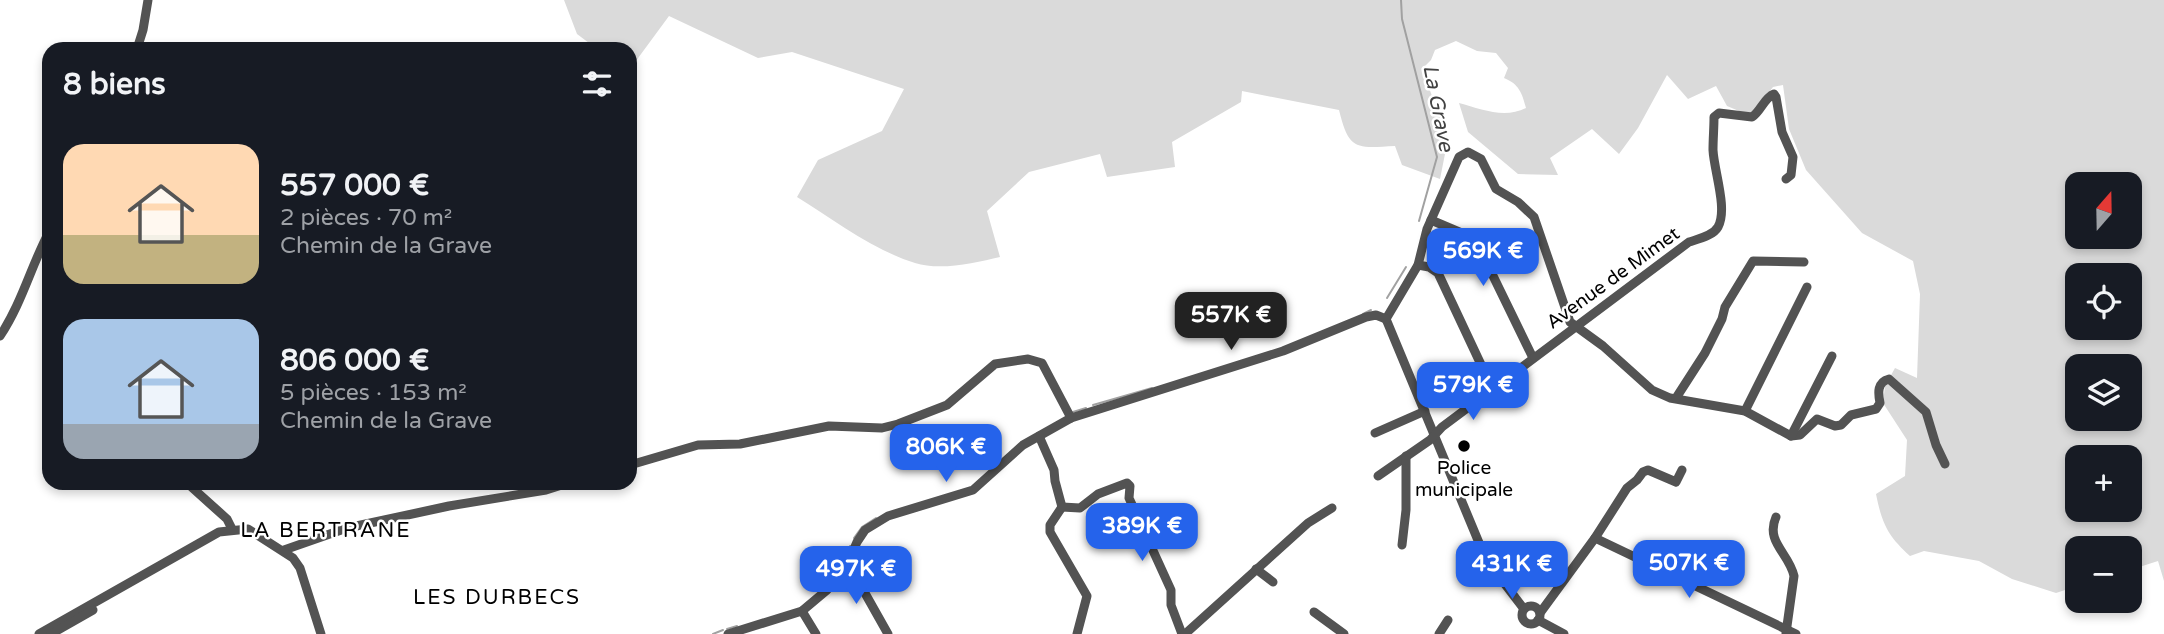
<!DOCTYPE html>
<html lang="fr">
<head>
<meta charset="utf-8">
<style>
  body { margin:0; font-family:"Varela Round",sans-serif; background:#242831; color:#f1f3f6; height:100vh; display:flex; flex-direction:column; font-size:26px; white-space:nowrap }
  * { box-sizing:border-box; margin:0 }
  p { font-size:23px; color:#9ea1a6 }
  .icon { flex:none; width:38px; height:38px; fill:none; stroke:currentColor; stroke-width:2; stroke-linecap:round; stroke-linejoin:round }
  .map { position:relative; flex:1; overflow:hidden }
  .details { position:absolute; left:42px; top:42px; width:595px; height:448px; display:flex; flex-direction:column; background:#171b24; border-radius:21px; box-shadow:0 4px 10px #0003 }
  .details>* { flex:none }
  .needle { width:46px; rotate:20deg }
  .buttons { position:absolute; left:2065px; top:172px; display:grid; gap:14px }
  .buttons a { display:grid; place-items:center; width:77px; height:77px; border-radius:14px; background:#171b24; box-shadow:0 4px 10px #0003; font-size:35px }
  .price { position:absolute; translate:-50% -60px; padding:0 16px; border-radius:14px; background:#2563eb; color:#fff; font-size:23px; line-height:46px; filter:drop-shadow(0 2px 4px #0008) }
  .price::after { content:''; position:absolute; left:50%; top:42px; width:21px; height:16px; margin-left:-10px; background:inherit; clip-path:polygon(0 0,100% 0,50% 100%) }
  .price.on { background:#222; color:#fff }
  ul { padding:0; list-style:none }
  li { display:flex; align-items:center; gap:21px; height:175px; padding:0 21px }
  li span { display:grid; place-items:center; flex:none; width:196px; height:140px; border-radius:21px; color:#555 }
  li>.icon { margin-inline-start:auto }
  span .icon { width:84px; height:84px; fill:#fffc; stroke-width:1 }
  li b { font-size:30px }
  h2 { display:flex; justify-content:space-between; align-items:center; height:84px; padding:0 21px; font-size:30px }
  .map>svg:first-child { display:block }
  .green { fill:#dadada; fill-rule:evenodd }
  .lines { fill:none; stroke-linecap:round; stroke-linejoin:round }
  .stream { stroke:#a1a1a1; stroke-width:2 }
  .street { stroke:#535353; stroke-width:9 }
  .poi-dot { fill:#000; stroke:#fff; stroke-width:2.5 }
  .labels { text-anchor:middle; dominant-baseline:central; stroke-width:5; stroke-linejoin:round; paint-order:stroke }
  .street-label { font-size:19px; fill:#000; stroke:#fff }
  .poi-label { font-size:19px; fill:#000; stroke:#fff }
  .water-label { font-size:21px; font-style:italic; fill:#424242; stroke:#fff }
  .neighbourhood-label { font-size:21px; letter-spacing:2px; fill:#000; stroke:#fff }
</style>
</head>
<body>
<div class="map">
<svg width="2164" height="634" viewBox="0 0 2164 634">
  <rect width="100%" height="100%" fill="#fff"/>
  <path class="green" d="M564,0h1600v581l-6,-20 -28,9v-22h-53v38l-21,7 -44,-14 -33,-18 -55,-10 -14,5c-22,-20 -28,-32 -34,-62l29,-18 2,-36 -24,-37 2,-17 10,-18 22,10 3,-84 -7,-33 -51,-28 -56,-63 -17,-41 -6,-44 -10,2 -22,29 -24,-10 -11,-20 -28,13 -21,-24 -29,53 -19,26 -27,-25 -42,29 8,17 -40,-1 -50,-42 -9,-29c22,6 45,16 67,5 -4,-15 -7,-24 -22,-30l4,-10 -12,-15 -19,-2 -21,-10 -21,9 -4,10 -9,9 26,70 -8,40 -38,-14 -7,-19c-39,2 -46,5 -56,-36l-97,-19 -1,11 -69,40 3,25 -68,10 -7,-23 -71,18 -42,39 13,46c-25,6 -60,14 -85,6 -42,-13 -81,-43 -118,-66l21,-37 64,-29 22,-42 -112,-37 -34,6 -89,-42 -39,53v-20h-33l-20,-15zM2077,184h53v52h-53zM2077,275h53v52h-53zM2077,366h53v52h-53zM2077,457h53v52h-53z"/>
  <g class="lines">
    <g class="stream">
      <polyline points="1401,0 1402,19 1437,157 1419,221"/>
      <polyline points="1387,298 1406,267"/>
      <polyline points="1363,314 1371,310"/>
      <polyline points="1093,405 1152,388"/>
      <polyline points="1073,412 1086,408"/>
      <polyline points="854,538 862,527 876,518"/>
      <polyline points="847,554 850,546"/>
      <polyline points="727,629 737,626"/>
      <polyline points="713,634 723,630"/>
    </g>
    <g class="street">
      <polyline points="137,49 143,30 148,0"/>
      <polyline points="1431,220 1471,237 1478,245 1533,358"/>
      <polyline points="1418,265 1429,267 1438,273 1492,388"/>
      <path d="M1386,319l32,-54 9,-36 32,-72 9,-5 13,7 15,30 22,13 16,15 36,105 33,24 49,44 18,8 75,13 46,25 9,-1 17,-16 18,7 6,-1 10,-10 25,-6 4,-6c-2,-10 -3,-21 9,-24l37,33 10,33 9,19"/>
      <polyline points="1386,319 1482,550 1488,562 1524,609"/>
      <path d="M0,336c22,-33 31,-70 49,-104"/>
      <polyline points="1676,398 1705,353 1722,319 1725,307 1753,261 1804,262"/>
      <polyline points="1745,411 1807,287"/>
      <polyline points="1375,433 1425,411"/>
      <polyline points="1039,436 1054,470 1055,481 1062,507 1050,525 1050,532 1087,596 1077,634"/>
      <polyline points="1791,436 1832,356"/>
      <polyline points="630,465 698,445 740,444 829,426 882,428 898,424 947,405 995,364 1028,359 1042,363 1071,418"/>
      <path d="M1378,476l52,-36 12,-13 247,-185c9,-3 24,-6 29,-15 10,-18 -4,-56 -5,-77 0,-11 1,-22 1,-33l5,-4 33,4c9,-6 12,-19 22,-23l2,3 6,35 11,25 -2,18 -5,4"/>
      <polyline points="187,483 227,519 232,529"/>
      <polyline points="1062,507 1080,508 1098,494 1127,483 1130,486 1129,498 1171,590 1171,605 1182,634"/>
      <path d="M1776,517c-11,25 13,36 18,59l-8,57"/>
      <polyline points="1595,538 1796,634"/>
      <polyline points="1402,545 1406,510 1406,456"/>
      <polyline points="284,550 347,528 449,506 546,490 568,483"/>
      <polyline points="848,563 888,634"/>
      <polyline points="1256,569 1273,582"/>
      <circle cx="1531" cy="615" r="9"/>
      <polyline points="802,611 816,634"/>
      <polyline points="1314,612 1344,634"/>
      <polyline points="1540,613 1595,538 1627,488 1637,480 1643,472 1648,470 1676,482 1682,470"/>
      <polyline points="1538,620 1564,634"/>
      <polyline points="39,634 219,532 248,529 293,558 300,568 321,634"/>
      <polyline points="51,634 93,610"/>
      <polyline points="728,634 802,611 827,590 844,572 857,542 865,530 888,516 973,490 1023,445 1071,418 1283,351 1366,317 1376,315 1386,319"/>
      <polyline points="1185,634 1308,523 1332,508"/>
      <polyline points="1439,634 1448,620"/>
    </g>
  </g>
  <circle class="poi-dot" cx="1464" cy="446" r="7"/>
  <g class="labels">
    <g class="street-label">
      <text transform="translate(1613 278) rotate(-36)">Avenue de Mimet</text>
    </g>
    <g class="poi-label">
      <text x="1464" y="468">Police<tspan x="1464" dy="22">municipale</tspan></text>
    </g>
    <g class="water-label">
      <text transform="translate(1438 108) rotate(79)">La Grave</text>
    </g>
    <g class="neighbourhood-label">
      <text x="326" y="530">LA BERTRANE</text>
      <text x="497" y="597">LES DURBECS</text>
    </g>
  </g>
</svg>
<div class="buttons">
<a><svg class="needle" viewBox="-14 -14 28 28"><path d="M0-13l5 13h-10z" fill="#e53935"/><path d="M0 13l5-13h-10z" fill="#9ea1a6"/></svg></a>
<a><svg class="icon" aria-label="locate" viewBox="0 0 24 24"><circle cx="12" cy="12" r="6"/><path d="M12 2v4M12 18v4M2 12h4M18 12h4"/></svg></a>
<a><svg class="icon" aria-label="layers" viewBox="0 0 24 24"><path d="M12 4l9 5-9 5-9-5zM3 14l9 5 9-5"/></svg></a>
<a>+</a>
<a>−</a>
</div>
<b class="price" style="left:1483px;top:288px">569K €</b>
<b class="price on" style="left:1231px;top:352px">557K €</b>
<b class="price" style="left:1473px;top:422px">579K €</b>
<b class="price" style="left:946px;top:484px">806K €</b>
<b class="price" style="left:1142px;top:563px">389K €</b>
<b class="price" style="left:1689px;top:600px">507K €</b>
<b class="price" style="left:1512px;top:601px">431K €</b>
<b class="price" style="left:856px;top:606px">497K €</b>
<section class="details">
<h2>8 biens<svg class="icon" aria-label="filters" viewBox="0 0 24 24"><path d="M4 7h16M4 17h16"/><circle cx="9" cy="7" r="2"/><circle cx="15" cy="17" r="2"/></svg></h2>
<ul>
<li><span style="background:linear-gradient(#ffd9b3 65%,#c2b280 0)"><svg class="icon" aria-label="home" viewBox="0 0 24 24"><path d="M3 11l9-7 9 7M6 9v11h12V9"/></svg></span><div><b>557 000 €</b><p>2 pièces · 70 m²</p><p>Chemin de la Grave</p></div></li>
<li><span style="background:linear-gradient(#a9c7e8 75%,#9aa5b1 0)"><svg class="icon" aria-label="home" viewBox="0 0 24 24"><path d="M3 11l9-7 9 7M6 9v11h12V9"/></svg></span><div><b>806 000 €</b><p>5 pièces · 153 m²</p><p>Chemin de la Grave</p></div></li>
</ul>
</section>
</div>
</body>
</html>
